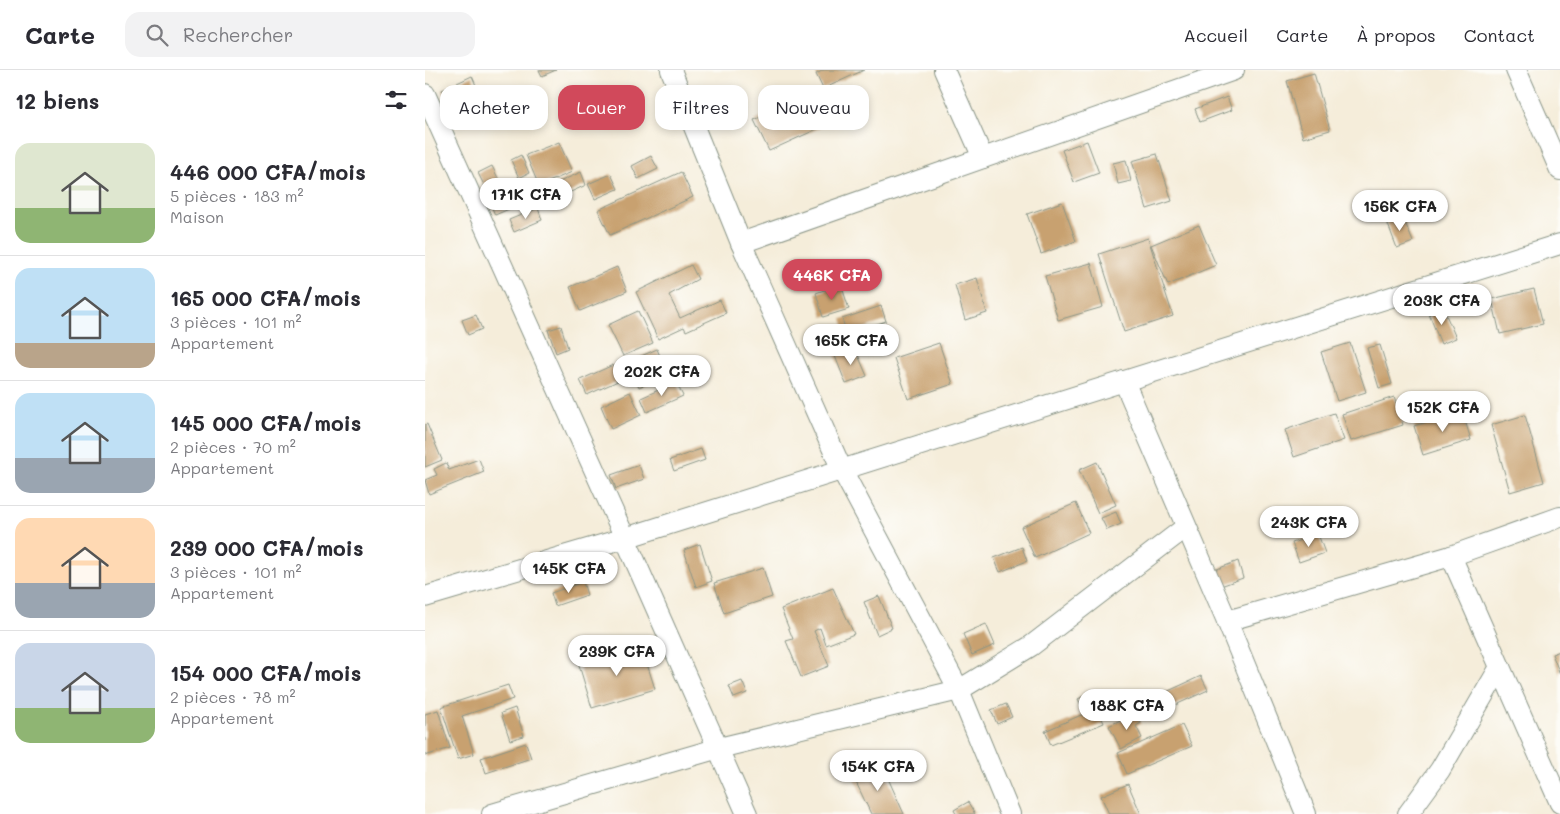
<!DOCTYPE html>
<html lang="fr">
<head>
<meta charset="utf-8">
<style>
  body { margin:0; font-family:Mali,sans-serif; background:#f2f2f3; color:#2b2b33; height:100vh; display:flex; flex-direction:column; font-size:19px; white-space:nowrap }
  * { box-sizing:border-box; margin:0 }
  p { font-size:16px; color:#7c7c81 }
  .icon { flex:none; width:28px; height:28px; fill:none; stroke:currentColor; stroke-width:2; stroke-linecap:round; stroke-linejoin:round }
  .map { position:relative; flex:1; overflow:hidden }
  .details { display:flex; flex-direction:column; background:#fff; width:425px }
  .details>* { flex:none }
  .top-card { position:absolute; left:15px; top:15px; width:475px; height:45px; display:flex; gap:10px }
  .price { position:absolute; translate:-50% -42px; padding:0 11px; border-radius:18px; background:#fff; color:#222; font-size:16px; line-height:32px; filter:drop-shadow(0 1px 2px #0008) }
  .price::after { content:''; position:absolute; left:50%; top:30px; width:15px; height:11px; margin-left:-8px; background:inherit; clip-path:polygon(0 0,100% 0,50% 100%) }
  .price.current { background:#d1495b; color:#fff }
  ul { padding:0; list-style:none }
  li { display:flex; align-items:center; gap:15px; height:125px; padding:0 15px }
  li+li { border-top:1px solid #e1e1e2 }
  li span { display:grid; place-items:center; flex:none; width:140px; height:100px; border-radius:15px; color:#555 }
  li>.icon { margin-inline-start:auto }
  span .icon { width:60px; height:60px; fill:#fffc; stroke-width:1 }
  li b { font-size:21px }
  h2 { display:flex; justify-content:space-between; align-items:center; height:60px; padding:0 15px; font-size:21px }
  .tag { padding:0 18px; border-radius:15px; background:#fff; box-shadow:0 2px 8px #0003; font-size:18px; line-height:45px }
  .tag.current { background:#d1495b; color:#fff }
  header { display:flex; align-items:center; gap:30px; box-sizing:border-box; height:70px; padding:0 25px; background:#fff; border-bottom:1px solid #e1e1e2 }
  header strong { font-size:24px }
  nav { display:flex; gap:28px; margin-inline-start:auto; font-size:18px }
  .search { width:350px; height:45px; background:#f2f2f3; display:flex; align-items:center; gap:12px; box-sizing:border-box; padding:0 18px; border-radius:15px; color:#7c7c81; font-size:19px }
  main { display:flex; flex:1; min-height:0 }
  .map>svg:first-child { display:block }
  .building { fill:#c8a170 }
  .lines { fill:none; stroke-linecap:round; stroke-linejoin:round }
  .street-casing { stroke:#8a9587; stroke-width:22 }
  .street { stroke:#fff; stroke-width:20 }
</style>
</head>
<body>
<header>
<strong>Carte</strong>
<div class="search"><svg class="icon" aria-label="search" viewBox="0 0 24 24"><circle cx="10" cy="10" r="6"/><path d="M15 15l6 6"/></svg>Rechercher</div>
<nav><a>Accueil</a><a>Carte</a><a>À propos</a><a>Contact</a></nav>
</header>
<main>
<section class="details">
<h2>12 biens<svg class="icon" aria-label="filters" viewBox="0 0 24 24"><path d="M4 7h16M4 17h16"/><circle cx="9" cy="7" r="2"/><circle cx="15" cy="17" r="2"/></svg></h2>
<ul>
<li><span style="background:linear-gradient(#dfe7d0 65%,#8fb573 0)"><svg class="icon" aria-label="home" viewBox="0 0 24 24"><path d="M3 11l9-7 9 7M6 9v11h12V9"/></svg></span><div><b>446 000 CFA/mois</b><p>5 pièces · 183 m²</p><p>Maison</p></div></li>
<li><span style="background:linear-gradient(#bfe0f5 75%,#b9a48a 0)"><svg class="icon" aria-label="home" viewBox="0 0 24 24"><path d="M3 11l9-7 9 7M6 9v11h12V9"/></svg></span><div><b>165 000 CFA/mois</b><p>3 pièces · 101 m²</p><p>Appartement</p></div></li>
<li><span style="background:linear-gradient(#bfe0f5 65%,#9aa5b1 0)"><svg class="icon" aria-label="home" viewBox="0 0 24 24"><path d="M3 11l9-7 9 7M6 9v11h12V9"/></svg></span><div><b>145 000 CFA/mois</b><p>2 pièces · 70 m²</p><p>Appartement</p></div></li>
<li><span style="background:linear-gradient(#ffd9b3 65%,#9aa5b1 0)"><svg class="icon" aria-label="home" viewBox="0 0 24 24"><path d="M3 11l9-7 9 7M6 9v11h12V9"/></svg></span><div><b>239 000 CFA/mois</b><p>3 pièces · 101 m²</p><p>Appartement</p></div></li>
<li><span style="background:linear-gradient(#c9d6e8 65%,#8fb573 0)"><svg class="icon" aria-label="home" viewBox="0 0 24 24"><path d="M3 11l9-7 9 7M6 9v11h12V9"/></svg></span><div><b>154 000 CFA/mois</b><p>2 pièces · 78 m²</p><p>Appartement</p></div></li>
</ul>
</section>
<div class="map">
<svg width="1135" height="744" viewBox="0 0 1135 744">
  <rect width="100%" height="100%" fill="#fdfcf7"/>
  <filter id="ink" filterUnits="userSpaceOnUse"><feTurbulence type="fractalNoise" baseFrequency=".02" numOctaves="2"/><feDisplacementMap in="SourceGraphic" scale="10" xChannelSelector="R" yChannelSelector="G"/><feConvolveMatrix kernelMatrix="1 2 1 2 8 2 1 2 1" color-interpolation-filters="sRGB"/></filter>
  <filter id="wash" filterUnits="userSpaceOnUse"><feTurbulence type="fractalNoise" baseFrequency=".0096" numOctaves="4" result="noise"/><feDisplacementMap in="SourceGraphic" scale="20" xChannelSelector="R" yChannelSelector="G"/><feGaussianBlur stdDeviation="1.12" result="paint"/><feColorMatrix in="noise" values="0 0 0 0 0 0 0 0 0 0 0 0 0 0 0 0 0 1.4 0 .05"/><feComposite in="paint" operator="in"/></filter>
  <g filter="url(#wash)">
    <rect width="100%" height="100%" fill="#f5edda"/>
    <g id="blocks">
      <g class="building">
        <polygon points="114,0 131,0 117,6"/>
        <polygon points="399,0 439,0 398,19 391,4"/>
        <polygon points="889,3 905,60 878,68 862,11"/>
        <polygon points="47,6 58,32 28,45 17,20"/>
        <polygon points="418,17 426,35 411,42 403,24"/>
        <polygon points="398,19 412,50 344,81 329,50"/>
        <polygon points="802,27 807,40 775,52 770,39"/>
        <polygon points="662,71 674,103 649,112 637,80"/>
        <polygon points="134,72 147,102 114,116 101,85"/>
        <polygon points="732,84 747,131 722,139 707,91"/>
        <polygon points="96,85 104,103 94,108 86,90"/>
        <polygon points="226,86 233,99 213,109 207,96"/>
        <polygon points="701,90 706,111 693,114 688,93"/>
        <polygon points="67,96 74,110 60,117 53,103"/>
        <polygon points="156,102 161,115 137,126 132,113"/>
        <polygon points="256,102 268,127 185,165 173,140"/>
        <polygon points="186,104 193,119 170,129 163,114"/>
        <polygon points="78,127 84,139 70,145 65,133"/>
        <polygon points="637,132 651,171 616,184 602,144"/>
        <polygon points="113,138 117,150 89,162 84,150"/>
        <polygon points="977,145 988,172 972,178 962,152"/>
        <polygon points="774,155 791,195 743,215 726,175"/>
        <polygon points="723,168 748,246 699,262 674,184"/>
        <polygon points="666,193 678,237 633,250 620,206"/>
        <polygon points="266,195 273,209 244,225 255,248 295,230 301,243 261,261 259,257 233,269 211,222"/>
        <polygon points="192,197 202,221 155,241 145,217"/>
        <polygon points="552,208 562,243 540,250 530,215"/>
        <polygon points="416,214 424,239 398,247 391,223"/>
        <polygon points="1109,219 1118,254 1075,264 1067,229"/>
        <polygon points="456,236 461,251 422,264 417,249"/>
        <polygon points="1018,238 1031,268 1016,274 1004,244"/>
        <polygon points="213,241 228,273 198,286 183,255"/>
        <polygon points="51,245 57,259 43,265 37,250"/>
        <polygon points="136,256 143,278 131,283 123,260"/>
        <polygon points="514,273 528,314 483,329 469,288"/>
        <polygon points="925,273 941,322 912,331 896,282"/>
        <polygon points="955,275 967,314 954,318 942,278"/>
        <polygon points="430,278 442,306 421,314 410,286"/>
        <polygon points="232,279 243,305 214,317 203,292"/>
        <polygon points="188,295 195,310 162,325 155,310"/>
        <polygon points="251,312 258,326 222,342 216,328"/>
        <polygon points="205,322 216,345 186,359 176,336"/>
        <polygon points="969,327 978,355 926,371 917,344"/>
        <polygon points="1037,341 1046,370 998,385 989,356"/>
        <polygon points="909,343 919,370 869,387 860,360"/>
        <polygon points="1100,345 1119,412 1085,422 1066,355"/>
        <polygon points="2,354 17,390 0,397 0,355"/>
        <polygon points="276,379 280,390 249,401 245,390"/>
        <polygon points="54,389 59,402 4,424 0,410 12,405 9,399 21,393 24,400"/>
        <polygon points="672,392 691,435 673,443 654,400"/>
        <polygon points="214,395 219,409 191,419 186,405"/>
        <polygon points="651,433 664,463 610,488 596,457"/>
        <polygon points="691,442 696,454 682,460 676,448"/>
        <polygon points="893,464 900,483 874,492 867,473"/>
        <polygon points="275,474 287,511 271,517 259,480"/>
        <polygon points="597,477 602,491 575,502 569,488"/>
        <polygon points="813,491 818,508 793,517 787,501"/>
        <polygon points="338,498 347,527 299,543 289,513"/>
        <polygon points="158,512 162,525 130,536 126,523"/>
        <polygon points="408,518 429,564 401,575 395,558 389,561 404,596 376,607 361,571 368,569 356,539"/>
        <polygon points="454,526 467,558 452,565 439,532"/>
        <polygon points="561,554 570,575 547,585 538,564"/>
        <polygon points="216,575 230,619 167,638 154,595"/>
        <polygon points="1135,581 1135,604 1127,584"/>
        <polygon points="776,606 783,620 744,638 737,624"/>
        <polygon points="317,611 322,623 309,628 304,616"/>
        <polygon points="83,615 88,629 37,646 49,684 33,689 16,637"/>
        <polygon points="665,623 670,633 658,639 653,629"/>
        <polygon points="581,634 587,647 572,654 566,640"/>
        <polygon points="90,638 99,666 85,670 76,643"/>
        <polygon points="672,638 679,653 626,675 620,661"/>
        <polygon points="13,640 25,678 0,686 0,644"/>
        <polygon points="710,642 716,653 711,656 717,668 696,679 684,656"/>
        <polygon points="757,655 767,676 702,704 693,683"/>
        <polygon points="101,673 106,688 61,703 56,688"/>
        <polygon points="457,695 479,744 446,744 429,708"/>
        <polygon points="703,714 716,744 684,744 676,726"/>
        <polygon points="543,732 550,744 531,744 529,740"/>
      </g>
    </g>
  </g>
  <g filter="url(#ink)">
    <use href="#blocks" fill-opacity="0" stroke="#8a9587" stroke-width="1"/>
    <g class="lines">
      <g class="street-casing">
        <g id="street">
          <polyline points="246,0 316,173 417,400 534,620 585,744"/>
          <polyline points="519,0 558,88"/>
          <polyline points="1091,0 1135,100"/>
          <polyline points="0,24 200,468 322,744"/>
          <polyline points="316,173 809,0"/>
          <polyline points="699,311 802,551 881,744"/>
          <polyline points="1026,486 1135,733"/>
          <polyline points="0,527 200,468 1135,174"/>
          <polyline points="802,551 1026,486 1135,447"/>
          <polyline points="67,744 294,678 534,620 606,576 761,457"/>
          <polyline points="983,744 1015,700 1075,597"/>
        </g>
      </g>
      <use href="#street" class="street"/>
    </g>
  </g>
</svg>
<b class="price" style="left:101px;top:150px">171K CFA</b>
<b class="price" style="left:975px;top:162px">156K CFA</b>
<b class="price current" style="left:407px;top:231px">446K CFA</b>
<b class="price" style="left:1017px;top:256px">203K CFA</b>
<b class="price" style="left:426px;top:296px">165K CFA</b>
<b class="price" style="left:237px;top:327px">202K CFA</b>
<b class="price" style="left:1018px;top:363px">152K CFA</b>
<b class="price" style="left:884px;top:478px">243K CFA</b>
<b class="price" style="left:144px;top:524px">145K CFA</b>
<b class="price" style="left:192px;top:607px">239K CFA</b>
<b class="price" style="left:702px;top:661px">188K CFA</b>
<b class="price" style="left:453px;top:722px">154K CFA</b>
<div class="top-card">
<a class="tag">Acheter</a>
<a class="tag current">Louer</a>
<a class="tag">Filtres</a>
<a class="tag">Nouveau</a>
</div>
</div>
</main>
</body>
</html>
